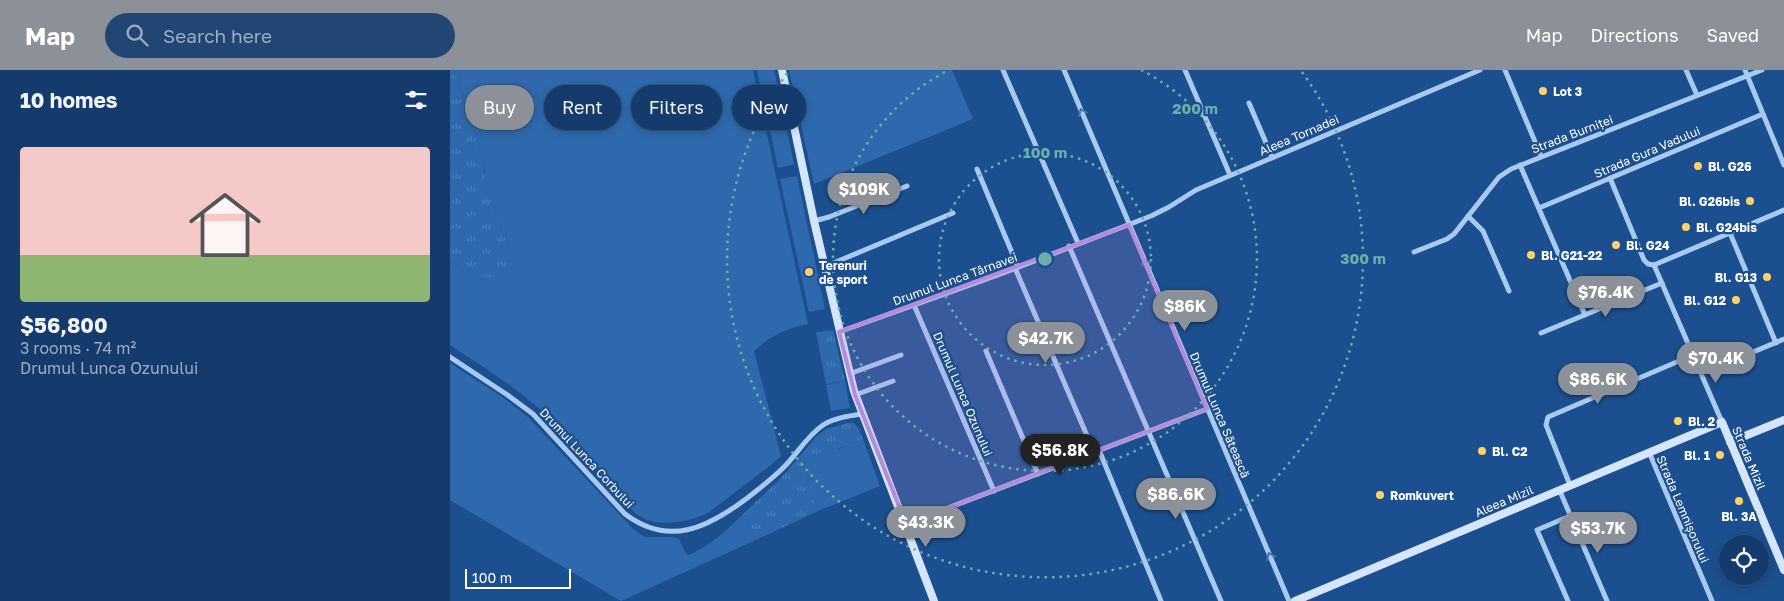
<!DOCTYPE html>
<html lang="en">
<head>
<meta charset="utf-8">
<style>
  body { margin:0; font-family:"Golos Text",sans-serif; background:#214673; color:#f1f3f6; height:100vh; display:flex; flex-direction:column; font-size:19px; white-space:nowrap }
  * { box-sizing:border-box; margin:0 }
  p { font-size:16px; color:#9dadc1 }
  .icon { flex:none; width:28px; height:28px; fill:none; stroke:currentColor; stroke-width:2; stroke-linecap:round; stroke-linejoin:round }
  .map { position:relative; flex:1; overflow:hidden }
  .drawer { display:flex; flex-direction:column; background:#143b6b; width:450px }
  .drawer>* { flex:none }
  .guide { position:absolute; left:15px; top:15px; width:475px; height:45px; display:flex; gap:10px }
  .controls { position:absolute; left:1269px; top:465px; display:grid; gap:10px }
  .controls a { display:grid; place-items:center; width:50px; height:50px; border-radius:50%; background:#143b6b; box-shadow:0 2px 8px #0003,0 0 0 1px #33557e; font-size:25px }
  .scale { position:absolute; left:15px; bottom:12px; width:106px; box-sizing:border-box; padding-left:5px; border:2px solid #fff; border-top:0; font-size:14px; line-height:18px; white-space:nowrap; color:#fff; -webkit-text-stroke:4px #1b4f8f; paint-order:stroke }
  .price { position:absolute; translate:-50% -42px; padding:0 11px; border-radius:18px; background:#8c9099; color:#fff; font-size:16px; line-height:32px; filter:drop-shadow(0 1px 2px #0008) }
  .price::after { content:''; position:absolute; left:50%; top:30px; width:15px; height:11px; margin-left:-8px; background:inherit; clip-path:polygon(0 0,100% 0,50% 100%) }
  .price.on { background:#222; color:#fff }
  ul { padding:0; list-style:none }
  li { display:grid; align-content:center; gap:10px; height:265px; padding:0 20px }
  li+li { border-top:1px solid #33557e }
  li span { display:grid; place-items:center; height:155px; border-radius:5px; color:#555 }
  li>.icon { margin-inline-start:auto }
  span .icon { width:90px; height:90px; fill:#fffc; stroke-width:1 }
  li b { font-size:21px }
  h2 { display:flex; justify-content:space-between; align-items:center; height:60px; padding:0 20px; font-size:21px }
  .tag { padding:0 18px; border-radius:22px; background:#143b6b; box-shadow:0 2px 8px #0003,0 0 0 1px #33557e; font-size:18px; line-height:45px }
  .tag.on { background:#8c9099; color:#fff }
  header { display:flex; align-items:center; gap:30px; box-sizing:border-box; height:70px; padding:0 25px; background:#8c9099; color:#fff }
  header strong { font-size:24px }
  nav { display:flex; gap:28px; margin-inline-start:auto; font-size:18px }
  .search { width:350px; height:45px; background:#214673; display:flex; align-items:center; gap:12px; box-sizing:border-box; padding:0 18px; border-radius:28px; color:#9dadc1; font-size:19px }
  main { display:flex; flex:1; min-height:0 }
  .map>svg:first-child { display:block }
  .grass { fill:#2e69ad }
  .park { fill:url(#park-tufts) }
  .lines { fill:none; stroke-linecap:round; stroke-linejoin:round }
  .street { stroke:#a9c9ee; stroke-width:5 }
  .secondary { stroke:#d6e6fa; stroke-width:8 }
  .oneway { stroke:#4674ac }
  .marked { fill:#b68bdc; fill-opacity:0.2; stroke:#b68bdc; stroke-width:4; stroke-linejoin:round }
  .ring { fill:none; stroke:#6fada8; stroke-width:2.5; stroke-dasharray:2.5 5 }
  .poi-dot { fill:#ffd166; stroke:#1b4f8f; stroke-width:2 }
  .labels { text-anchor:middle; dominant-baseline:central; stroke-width:4.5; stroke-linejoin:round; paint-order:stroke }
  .poi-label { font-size:12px; font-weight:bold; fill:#fff; stroke:#1b4f8f; text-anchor:start }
  .street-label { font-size:12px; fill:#fff; stroke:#1b4f8f }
  .centre { fill:#6fada8; stroke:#1b4f8f; stroke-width:2.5 }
  .ring-label { font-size:15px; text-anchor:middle; font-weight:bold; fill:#6fada8; stroke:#1b4f8f; stroke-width:4.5; stroke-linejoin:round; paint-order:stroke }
</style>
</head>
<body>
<header>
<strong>Map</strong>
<div class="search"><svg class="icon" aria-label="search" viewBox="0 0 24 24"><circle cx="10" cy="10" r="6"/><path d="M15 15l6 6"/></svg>Search here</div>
<nav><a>Map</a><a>Directions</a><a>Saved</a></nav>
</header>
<main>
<section class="drawer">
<h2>10 homes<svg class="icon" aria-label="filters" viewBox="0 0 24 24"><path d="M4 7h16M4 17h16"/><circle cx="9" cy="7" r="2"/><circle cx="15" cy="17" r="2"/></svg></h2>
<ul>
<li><span style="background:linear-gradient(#f6c9c9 70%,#8fb573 0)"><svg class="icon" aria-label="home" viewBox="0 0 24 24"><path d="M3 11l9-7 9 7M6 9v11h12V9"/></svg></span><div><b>$56,800</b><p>3 rooms · 74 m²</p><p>Drumul Lunca Ozunului</p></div></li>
</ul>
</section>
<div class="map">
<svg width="1334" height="531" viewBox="0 0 1334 531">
  <defs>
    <pattern id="park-tufts" width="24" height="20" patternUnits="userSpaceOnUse" patternTransform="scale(1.25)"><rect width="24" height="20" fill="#2e69ad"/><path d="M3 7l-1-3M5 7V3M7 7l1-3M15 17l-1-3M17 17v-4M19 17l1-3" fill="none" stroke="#4d80b9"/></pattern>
  </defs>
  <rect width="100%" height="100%" fill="#1b4f8f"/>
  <g class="grass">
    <path d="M4,0h299l55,254c-21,4 -38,12 -54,27l27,105 -10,9 -63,48c-16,8 -46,14 -63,6 -14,-7 -26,-22 -36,-34 -22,-24 -43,-50 -66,-73 -28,-26 -62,-46 -93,-67v-83l18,10 42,-20 -25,-68 -1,-20 -11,-39z"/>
    <polygon points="307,0 324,0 344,94 328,98 319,55 316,56 308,16 310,15"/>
    <polygon points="339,0 502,0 523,49 364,114"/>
    <polygon points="347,106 375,239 359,242 330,109"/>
    <path d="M0,293l51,33 27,21 106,113 11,7h28l6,2 6,13 4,3c23,-10 38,-25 55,-42l12,27 -135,61 -171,-101z"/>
    <polygon points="395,311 400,338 381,341 376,315"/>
    <polygon points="413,369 430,416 368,441 356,411 359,410 351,390 386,376 388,379"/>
  </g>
  <g class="park">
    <polygon points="0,0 4,0 23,55 34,94 35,114 60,182 51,211 18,202 0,192"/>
    <polygon points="383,260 395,311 376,314 366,262"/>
    <polygon points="398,353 404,353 409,359 413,369 387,379 386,377 351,390 359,410 356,411 368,441 306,470 294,443 329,410 366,367 376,359"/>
  </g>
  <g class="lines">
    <g class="street">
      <polyline points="553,0 628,173"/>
      <polyline points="614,0 839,531"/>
      <polyline points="735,0 780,105"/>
      <polyline points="1055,0 1091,86"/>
      <polyline points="1236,0 1247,25"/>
      <polyline points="1295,0 1334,95"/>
      <polyline points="799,33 822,87"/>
      <polyline points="1070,95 1135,245"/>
      <polyline points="527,99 568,197"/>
      <polyline points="1160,108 1194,190 1198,194 1204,195"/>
      <polyline points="1089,138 1313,44"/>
      <polyline points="1018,146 1033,161 1059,221"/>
      <polyline points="364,151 379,147 457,116"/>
      <polyline points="1280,163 1326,273"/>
      <polyline points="619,176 771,531"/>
      <polyline points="964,182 997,169 1004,164 1049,107 1061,99 1312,0"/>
      <polyline points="1204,195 1272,352"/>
      <polyline points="1204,195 1334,140"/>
      <polyline points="374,197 503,143"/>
      <polyline points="565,198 644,382"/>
      <polyline points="464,235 544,421"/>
      <polyline points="389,262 548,205 701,146 719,137 746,120 1030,0"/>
      <polyline points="1091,263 1212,213"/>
      <polyline points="536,281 588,404"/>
      <polyline points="1296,285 1334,269"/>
      <path d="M0,287l56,37 27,20 92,100c44,33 82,14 121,-15 13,-10 26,-20 38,-32 13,-13 23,-31 39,-42 11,-7 26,-9 39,-11"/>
      <polyline points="399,304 451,285"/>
      <polyline points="405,325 443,311"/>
      <polyline points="649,380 711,531"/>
      <polyline points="1199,382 1262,531"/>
      <polyline points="1120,415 1096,355 1098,347 1243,285"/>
      <polyline points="1109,419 1157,531"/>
      <polyline points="456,454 757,339"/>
      <polyline points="1118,531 1087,460 1120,446"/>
    </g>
    <g class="secondary">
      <polyline points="332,0 364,151 404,321 484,531"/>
      <polyline points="1280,372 1334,350"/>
      <polyline points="845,531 1272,352 1334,500"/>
    </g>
  </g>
  <defs><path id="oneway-chevron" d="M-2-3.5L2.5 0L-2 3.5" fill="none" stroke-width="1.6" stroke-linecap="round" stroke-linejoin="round" transform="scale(1.25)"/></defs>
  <g class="oneway">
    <use href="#oneway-chevron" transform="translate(632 42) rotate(-113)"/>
    <use href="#oneway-chevron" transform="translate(695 192) rotate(-113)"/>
    <use href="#oneway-chevron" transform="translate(820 486) rotate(-113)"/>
  </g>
  <path class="marked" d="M679,155l78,184 -301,115 -51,-129 -16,-63z"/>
  <g class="ring">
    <circle cx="595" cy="189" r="106"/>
    <path d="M691 0A212 212 0 1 1 499 0"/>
    <path d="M852 2A318 318 0 1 1 338 2"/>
  </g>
  <g class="poi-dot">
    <circle cx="1093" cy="21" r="5"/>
    <circle cx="1248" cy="96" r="5"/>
    <circle cx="1300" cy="131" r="5"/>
    <circle cx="1236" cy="157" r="5"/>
    <circle cx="1166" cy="175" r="5"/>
    <circle cx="1081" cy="185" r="5"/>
    <circle cx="359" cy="202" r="5"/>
    <circle cx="1317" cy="207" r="5"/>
    <circle cx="1286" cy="230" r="5"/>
    <circle cx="1228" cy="351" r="5"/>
    <circle cx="1032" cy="381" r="5"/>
    <circle cx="1270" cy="385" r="5"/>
    <circle cx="930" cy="425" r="5"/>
    <circle cx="1289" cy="431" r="5"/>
  </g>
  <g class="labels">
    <g class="poi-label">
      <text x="1103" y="21">Lot 3</text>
      <text x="1258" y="96">Bl. G26</text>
      <text x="1290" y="131" text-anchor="end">Bl. G26bis</text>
      <text x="1246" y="157">Bl. G24bis</text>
      <text x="1176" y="175">Bl. G24</text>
      <text x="1091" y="185">Bl. G21-22</text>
      <text x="369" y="195">Terenuri<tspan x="369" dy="14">de sport</tspan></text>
      <text x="1307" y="207" text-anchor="end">Bl. G13</text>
      <text x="1276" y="230" text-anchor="end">Bl. G12</text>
      <text x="1238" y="351">Bl. 2</text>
      <text x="1042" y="381">Bl. C2</text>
      <text x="1260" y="385" text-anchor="end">Bl. 1</text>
      <text x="940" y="425">Romkuvert</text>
      <text x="1289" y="446" text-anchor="middle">Bl. 3A</text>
    </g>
    <g class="street-label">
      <text transform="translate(1122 64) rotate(-21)">Strada Burniței</text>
      <text transform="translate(849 65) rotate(-23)">Aleea Tornadei</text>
      <text transform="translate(1197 82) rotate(-23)">Strada Gura Vadului</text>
      <text transform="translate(505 209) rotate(-20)">Drumul Lunca Târnavei</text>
      <text transform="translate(513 324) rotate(67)">Drumul Lunca Ozunului</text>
      <text transform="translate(770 345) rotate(67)">Drumul Lunca Sătească</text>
      <text transform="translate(137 388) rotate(47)">Drumul Lunca Corbului</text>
      <text transform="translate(1299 388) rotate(67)">Strada Mizil</text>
      <text transform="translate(1054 431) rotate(-23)">Aleea Mizil</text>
      <text transform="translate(1233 439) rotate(67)">Strada Lemnișorului</text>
    </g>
  </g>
  <circle cx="595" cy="189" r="8" class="centre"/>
  <g class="ring-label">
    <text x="745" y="44">200 m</text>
    <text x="595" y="88">100 m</text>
    <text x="913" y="194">300 m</text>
  </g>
</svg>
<div class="controls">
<a><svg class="icon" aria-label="locate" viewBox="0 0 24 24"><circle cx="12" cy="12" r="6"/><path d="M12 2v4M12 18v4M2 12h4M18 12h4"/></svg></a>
</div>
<div class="scale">100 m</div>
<b class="price" style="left:414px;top:145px">$109K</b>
<b class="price" style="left:1156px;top:248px">$76.4K</b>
<b class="price" style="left:735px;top:262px">$86K</b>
<b class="price" style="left:596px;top:294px">$42.7K</b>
<b class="price" style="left:1266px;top:314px">$70.4K</b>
<b class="price" style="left:1148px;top:335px">$86.6K</b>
<b class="price on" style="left:610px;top:406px">$56.8K</b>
<b class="price" style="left:726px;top:450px">$86.6K</b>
<b class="price" style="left:476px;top:478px">$43.3K</b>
<b class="price" style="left:1148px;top:484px">$53.7K</b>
<div class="guide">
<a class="tag on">Buy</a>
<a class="tag">Rent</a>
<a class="tag">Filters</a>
<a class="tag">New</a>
</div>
</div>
</main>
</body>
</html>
